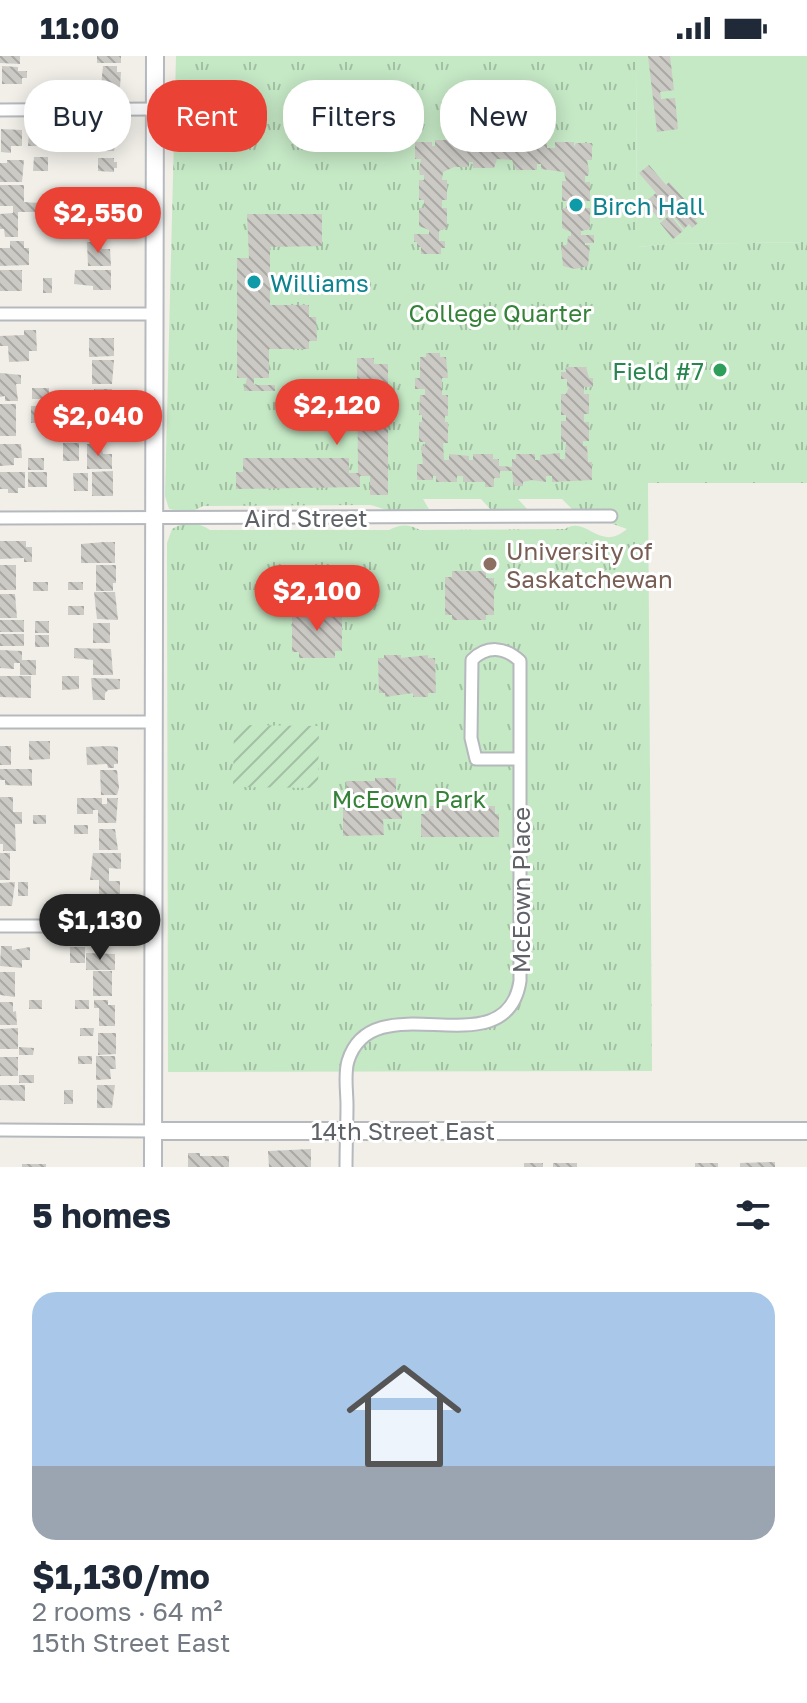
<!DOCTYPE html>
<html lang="en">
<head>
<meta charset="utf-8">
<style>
  body { margin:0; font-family:"Golos Text",sans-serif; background:#f6f6f7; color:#1f2937; height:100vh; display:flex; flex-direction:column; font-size:30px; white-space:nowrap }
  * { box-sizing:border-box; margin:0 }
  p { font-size:26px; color:#747a83 }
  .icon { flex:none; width:44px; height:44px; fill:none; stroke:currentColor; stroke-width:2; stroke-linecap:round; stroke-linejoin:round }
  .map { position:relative; height:1111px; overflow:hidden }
  .panel { display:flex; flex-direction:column; background:#fff; flex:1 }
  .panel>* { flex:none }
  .top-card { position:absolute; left:24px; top:24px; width:760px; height:72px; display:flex; gap:16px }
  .price { position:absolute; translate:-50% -68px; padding:0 18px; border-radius:28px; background:#ea4335; color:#fff; font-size:26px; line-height:52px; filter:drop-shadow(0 2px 4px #0008) }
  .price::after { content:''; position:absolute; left:50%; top:48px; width:24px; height:18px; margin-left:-12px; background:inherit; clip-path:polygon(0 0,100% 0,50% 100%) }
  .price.active { background:#222; color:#fff }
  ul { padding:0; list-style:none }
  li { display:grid; align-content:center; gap:16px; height:424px; padding:0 32px }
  li span { display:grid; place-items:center; height:248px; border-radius:24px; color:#555 }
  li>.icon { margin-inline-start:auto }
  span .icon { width:144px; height:144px; fill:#fffc; stroke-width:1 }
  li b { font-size:34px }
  h2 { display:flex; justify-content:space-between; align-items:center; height:96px; padding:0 32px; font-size:34px }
  .chip { padding:0 28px; border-radius:32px; background:#fff; box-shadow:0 4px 20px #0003; font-size:28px; line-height:72px }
  .chip.active { background:#ea4335; color:#fff }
  .status { display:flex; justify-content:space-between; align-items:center; height:56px; padding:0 40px; background:#fff; direction:ltr }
  .status svg { height:22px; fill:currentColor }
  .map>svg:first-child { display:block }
  .grass { fill:#c5e8c5 }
  .park { fill:url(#park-tufts) }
  .garden { fill:url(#garden-furrows) }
  .building { fill:url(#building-back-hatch) }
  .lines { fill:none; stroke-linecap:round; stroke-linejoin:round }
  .street-casing { stroke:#b5b8bc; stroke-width:15 }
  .secondary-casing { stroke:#b6babf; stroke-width:20 }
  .street { stroke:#fff; stroke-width:11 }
  .secondary { stroke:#fff; stroke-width:16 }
  .culture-dot { fill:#0f9aa8; stroke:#fff; stroke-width:3 }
  .leisure-dot { fill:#2e9e5b; stroke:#fff; stroke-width:3 }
  .education-dot { fill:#8d6e63; stroke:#fff; stroke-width:3 }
  .labels { text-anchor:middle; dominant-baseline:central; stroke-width:6; stroke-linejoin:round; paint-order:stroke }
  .culture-label { font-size:24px; fill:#0d838f; stroke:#fff; text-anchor:start }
  .park-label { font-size:24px; fill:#348238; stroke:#fff }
  .leisure-label { font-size:24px; fill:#27864d; stroke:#fff; text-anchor:end }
  .street-label { font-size:24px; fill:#5f6368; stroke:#fff }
  .education-label { font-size:24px; fill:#785e54; stroke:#fff; text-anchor:start }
</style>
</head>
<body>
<div class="status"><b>11:00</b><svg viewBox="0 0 49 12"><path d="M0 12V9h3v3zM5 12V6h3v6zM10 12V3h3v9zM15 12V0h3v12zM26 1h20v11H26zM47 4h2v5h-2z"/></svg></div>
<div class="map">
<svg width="807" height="1111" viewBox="0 0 807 1111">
  <defs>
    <pattern id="park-tufts" width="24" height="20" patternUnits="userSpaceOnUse" patternTransform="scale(2)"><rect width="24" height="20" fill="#c5e8c5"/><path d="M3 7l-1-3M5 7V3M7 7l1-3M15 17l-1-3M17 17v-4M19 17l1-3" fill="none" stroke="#a3c0a4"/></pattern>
    <pattern id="garden-furrows" width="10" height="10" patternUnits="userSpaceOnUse" patternTransform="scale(2)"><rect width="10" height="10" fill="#c5e8c5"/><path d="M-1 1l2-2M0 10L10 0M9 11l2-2" fill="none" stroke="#a3c0a4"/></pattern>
    <pattern id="building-back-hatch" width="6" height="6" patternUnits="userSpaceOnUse" patternTransform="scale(2)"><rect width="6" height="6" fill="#cccac5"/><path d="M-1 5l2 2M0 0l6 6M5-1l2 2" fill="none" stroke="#a9a8a4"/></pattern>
  </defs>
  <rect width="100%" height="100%" fill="#f1efe8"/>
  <polygon class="grass" points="636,0 807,0 807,186 670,188 637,191"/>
  <path class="park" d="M176,0h460l1,191 33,-3 137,-2v241h-159l4,588 -484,1 -1,-529 5,-14c11,-7 27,-7 38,1h179c11,-6 20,-6 31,0l145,-1c22,-14 34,24 62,0l-54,-19 -11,-11h-44l10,11 -36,1 -11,-12h-58l7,12h-40l-19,-6 -168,1 -14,7 -20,-4 -4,-13z"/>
  <polygon class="garden" points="234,669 319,670 318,732 233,731"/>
  <g class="building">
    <polygon points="0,0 20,0 20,8 0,7"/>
    <rect x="97" y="0" width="24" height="7"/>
    <polygon points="648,0 670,0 674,34 660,36 661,43 675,42 678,73 657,76"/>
    <polygon points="2,10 18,11 18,15 27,15 27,22 22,22 22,28 2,28"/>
    <polygon points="103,10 117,10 117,16 121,16 120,31 101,30"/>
    <polygon points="1,73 22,74 22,90 11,90 11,97 1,96"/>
    <polygon points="29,74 43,74 43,90 28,90"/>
    <polygon points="98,74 118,74 114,95 99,95"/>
    <polygon points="62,76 69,76 70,88 62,88"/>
    <polygon points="484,79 493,79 493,88 497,88 497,96 513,96 516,81 524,81 524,91 526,91 526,86 547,85 547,92 555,92 555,86 574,86 574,91 576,87 592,87 592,104 587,104 589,115 588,120 585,120 585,126 590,126 590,145 585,145 585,152 590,152 590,173 581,175 581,179 594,179 594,187 585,187 585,189 590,189 588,210 575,213 563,210 561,189 567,189 568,180 571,180 571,176 562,172 562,152 567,152 567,145 562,145 562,125 566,125 564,116 541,113 541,108 537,108 537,114 516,114 512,104 497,103 494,112 473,112 473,106 469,106 469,111 454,111 443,116 442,124 447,124 447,144 442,144 442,152 447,152 447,172 439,175 439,185 445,185 445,192 441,192 441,198 421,198 421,191 417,191 417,186 414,186 414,178 429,178 429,174 419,170 419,152 424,152 424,144 419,144 419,124 424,124 424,119 420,119 419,114 421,103 415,103 415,86 432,86 432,90 435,90 435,84 456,84 456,90 462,90 462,84 484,84"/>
    <polygon points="34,101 48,101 48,115 33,115"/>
    <polygon points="98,102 114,102 114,106 117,106 117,112 114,112 114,116 98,115"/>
    <polygon points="7,104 24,104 22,126 0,126 0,107 7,107"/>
    <polygon points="649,109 666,129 669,126 686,145 683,147 686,150 691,146 702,158 695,164 698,167 692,172 689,168 684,173 670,156 660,164 645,146 656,137 639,117"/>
    <polygon points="0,129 24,129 24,146 39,147 39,156 18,156 18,181 5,181 4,173 0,173 0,158 13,157 13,150 0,150"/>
    <polygon points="92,131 116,131 116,148 102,148 102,156 87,156 87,146 92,146"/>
    <rect x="43" y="156" width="9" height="13"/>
    <rect x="91" y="158" width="19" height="24"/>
    <polygon points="247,158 322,158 322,190 270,191 270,249 309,249 309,261 316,261 317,285 309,285 309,293 269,293 269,322 254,322 254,329 275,329 275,335 244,335 247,322 237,322 237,202 249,202"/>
    <polygon points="670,159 683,175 673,183 660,167"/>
    <polygon points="10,185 24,185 24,192 29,192 29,209 0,210 0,192 10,192"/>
    <polygon points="87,186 102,186 102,193 110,193 111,210 88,210"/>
    <rect x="0" y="214" width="22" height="21"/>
    <polygon points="75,214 111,214 111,234 93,234 93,230 74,228"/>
    <rect x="43" y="222" width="9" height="15"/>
    <polygon points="24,274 36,274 37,295 29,295 29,305 9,306 8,290 0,290 0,280 24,279"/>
    <polygon points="89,282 114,282 114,300 89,301"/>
    <polygon points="426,297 440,297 440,301 446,301 448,322 442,322 442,339 448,339 448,360 445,360 445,366 448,366 448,387 443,387 444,404 449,404 449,398 469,400 469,404 473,404 473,398 493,398 493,403 499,403 499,410 512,411 512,403 516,403 516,398 535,398 535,404 540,404 540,399 560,397 560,403 565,403 566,386 561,386 561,365 566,365 566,359 561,359 561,338 566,338 569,331 567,331 567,323 561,323 561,316 566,316 566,311 586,311 589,322 593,322 593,331 584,331 584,338 589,338 589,358 584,358 584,366 589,366 589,385 583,385 583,390 587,390 588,406 592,406 592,424 552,426 552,420 546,420 546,426 532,424 523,426 523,430 514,430 512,415 500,415 500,422 494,422 494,431 485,431 485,426 463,426 463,420 457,420 457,426 436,426 436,420 433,420 433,424 417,424 417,408 423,408 421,390 425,390 425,386 419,386 419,366 422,366 422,359 419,359 420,339 425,339 425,333 415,333 415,322 420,322 420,301 426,301"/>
    <polygon points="357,302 374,302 374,308 388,308 388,439 370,439 370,420 360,420 360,431 236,433 236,416 243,416 243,402 349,402 349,417 358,417"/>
    <polygon points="92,304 114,304 112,328 92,328"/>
    <polygon points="0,317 21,319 21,328 16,328 18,345 5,345 5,340 0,341"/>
    <rect x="32" y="332" width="17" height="11"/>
    <polygon points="94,333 112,333 113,357 93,357 93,351 87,351 86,339 94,338"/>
    <rect x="0" y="348" width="16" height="32"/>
    <polygon points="31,350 47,350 48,367 31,367"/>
    <polygon points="88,359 115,359 115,385 90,385"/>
    <rect x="63" y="387" width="16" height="18"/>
    <polygon points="0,388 21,388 22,402 14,402 14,409 0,410"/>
    <polygon points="87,388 101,388 103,398 112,398 112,413 87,413"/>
    <rect x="28" y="402" width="16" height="12"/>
    <polygon points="113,415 113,440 92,440 92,416"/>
    <polygon points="0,416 25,416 25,432 18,432 18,437 8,437 8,433 0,433"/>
    <rect x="28" y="416" width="19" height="15"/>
    <polygon points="73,417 88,417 88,435 74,435"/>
    <polygon points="0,485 26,485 26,491 32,491 32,506 24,506 24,502 0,503"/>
    <polygon points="104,486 115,486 115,507 81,507 81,488"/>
    <rect x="0" y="509" width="16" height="25"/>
    <polygon points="96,509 116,509 116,527 113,527 113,535 96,535"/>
    <polygon points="452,515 486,515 486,522 494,522 494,559 486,559 486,564 452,564 452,559 445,559 445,521 452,521"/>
    <rect x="33" y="526" width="15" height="9"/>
    <rect x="68" y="526" width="15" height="8"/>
    <polygon points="94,536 115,536 118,564 97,563"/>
    <polygon points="0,538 15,538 17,562 0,562"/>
    <rect x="68" y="550" width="16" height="9"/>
    <polygon points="335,551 335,558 342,558 342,595 335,595 335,602 299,602 299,596 292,596 292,558 298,558 298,552"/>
    <rect x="0" y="564" width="24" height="12"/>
    <rect x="35" y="565" width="14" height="12"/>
    <rect x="93" y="567" width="17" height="20"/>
    <rect x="0" y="578" width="24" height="12"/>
    <rect x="35" y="579" width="14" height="12"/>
    <polygon points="74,592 111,593 113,619 93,619 93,604 74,602"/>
    <polygon points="0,594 22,595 22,604 36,604 36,619 20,619 20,607 14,607 14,613 0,612"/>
    <polygon points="384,599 401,599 401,602 428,599 428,602 435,602 436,637 428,637 428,641 413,641 413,637 385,641 385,637 379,637 378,602 384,602"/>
    <polygon points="0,620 31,620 31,642 0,641"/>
    <polygon points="62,620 79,620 79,633 62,634"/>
    <polygon points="91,622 120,623 120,633 108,634 105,637 105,644 93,644"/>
    <polygon points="29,685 50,685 50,703 29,704"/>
    <rect x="0" y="690" width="11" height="19"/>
    <polygon points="109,690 118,691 118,708 114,708 114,712 108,712 107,708 87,709 86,691"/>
    <polygon points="0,713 32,713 32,730 5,729 5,724 0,724"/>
    <polygon points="100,714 117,714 119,732 117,739 101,739"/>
    <polygon points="375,722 396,722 396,746 402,746 402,763 383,763 384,779 343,780 343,752 349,752 346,725 375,725"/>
    <polygon points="0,741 13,741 13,756 22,756 22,768 15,768 16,795 3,795 3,788 0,788"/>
    <polygon points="77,742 102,742 102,748 107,748 107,742 118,742 116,767 98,767 98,754 93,754 93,758 77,758"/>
    <polygon points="425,750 495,750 495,758 499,758 499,781 421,781 421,758 425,758"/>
    <rect x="33" y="759" width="13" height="9"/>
    <rect x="74" y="769" width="14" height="9"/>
    <polygon points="99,773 115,773 118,794 99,794"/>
    <rect x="0" y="797" width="10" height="27"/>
    <polygon points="93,797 121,797 121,813 109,812 109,825 120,825 120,842 113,842 113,847 97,847 97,852 81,852 82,838 99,838 99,824 90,824"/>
    <polygon points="15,826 12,850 0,850 0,827"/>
    <rect x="18" y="826" width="10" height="14"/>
    <polygon points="1,890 12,890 12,894 30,891 30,904 22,904 22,912 0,910"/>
    <rect x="70" y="891" width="15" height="16"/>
    <polygon points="86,897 115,898 115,914 86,914"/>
    <rect x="93" y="915" width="19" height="25"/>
    <polygon points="0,916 15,916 15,941 0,939"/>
    <rect x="29" y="944" width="13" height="9"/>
    <rect x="75" y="944" width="14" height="9"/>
    <polygon points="94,944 108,944 108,949 115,949 115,970 99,970 99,952 94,952"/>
    <polygon points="0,946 13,946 13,956 16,955 17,969 0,969"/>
    <polygon points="18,972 18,993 0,993 0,973"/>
    <polygon points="80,972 94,972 93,980 80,980"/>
    <polygon points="98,977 116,977 116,998 98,999"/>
    <polygon points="19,991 34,992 33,999 19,999"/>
    <rect x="78" y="1000" width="14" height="8"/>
    <polygon points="96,1000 115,1000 116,1013 110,1013 111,1023 96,1024"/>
    <rect x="0" y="1001" width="18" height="19"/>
    <rect x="19" y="1019" width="15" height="8"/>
    <polygon points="0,1029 25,1029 25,1045 0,1044"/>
    <polygon points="97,1029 115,1029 112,1052 97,1052"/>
    <rect x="64" y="1034" width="9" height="14"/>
    <polygon points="311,1093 311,1111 269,1111 268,1095"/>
    <polygon points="188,1097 200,1097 200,1100 229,1100 229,1111 188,1111"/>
    <polygon points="775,1106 775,1111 740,1111 740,1107"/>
    <rect x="524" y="1107" width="19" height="4"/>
    <rect x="553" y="1107" width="24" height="4"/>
    <rect x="695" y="1107" width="23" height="4"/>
    <rect x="22" y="1108" width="24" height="3"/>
  </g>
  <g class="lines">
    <g class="street-casing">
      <g id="street">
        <polyline points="0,54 154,53"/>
        <polyline points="0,258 155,258"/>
        <polyline points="0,462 611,460"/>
        <polyline points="0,666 153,666"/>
        <polyline points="0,870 152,870"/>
        <polyline points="0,1074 152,1075"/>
        <path d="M346,1111c0,-21 1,-42 1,-62 0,-14 -3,-31 1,-44 25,-81 158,11 172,-80v-320c-15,-14 -33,-16 -48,-1l-1,78 5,21h44"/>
      </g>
    </g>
    <g class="secondary-casing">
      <g id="secondary">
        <polyline points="152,1075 807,1075"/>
        <polyline points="153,1111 155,0"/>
      </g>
    </g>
    <use href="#street" class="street"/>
    <use href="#secondary" class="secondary"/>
  </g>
  <g class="culture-dot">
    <circle cx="576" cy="149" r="8"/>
    <circle cx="254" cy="226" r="8"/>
  </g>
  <circle class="leisure-dot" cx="720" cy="314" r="8"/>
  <circle class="education-dot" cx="490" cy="508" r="8"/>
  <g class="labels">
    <g class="culture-label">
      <text x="592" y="149">Birch Hall</text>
      <text x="270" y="226">Williams</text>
    </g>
    <g class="park-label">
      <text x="500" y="256">College Quarter</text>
      <text x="409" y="742">McEown Park</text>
    </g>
    <g class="leisure-label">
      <text x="704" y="314">Field #7</text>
    </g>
    <g class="street-label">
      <text x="306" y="461">Aird Street</text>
      <text transform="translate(520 834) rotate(-90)">McEown Place</text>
      <text x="403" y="1074">14th Street East</text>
    </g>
    <g class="education-label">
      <text x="506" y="494">University of<tspan x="506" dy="28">Saskatchewan</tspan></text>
    </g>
  </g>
</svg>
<b class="price" style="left:98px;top:199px">$2,550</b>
<b class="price" style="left:337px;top:391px">$2,120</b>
<b class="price" style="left:98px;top:402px">$2,040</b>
<b class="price" style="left:317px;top:577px">$2,100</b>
<b class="price active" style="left:100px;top:906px">$1,130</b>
<div class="top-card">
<a class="chip">Buy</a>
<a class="chip active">Rent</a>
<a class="chip">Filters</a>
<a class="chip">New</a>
</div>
</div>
<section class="panel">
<h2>5 homes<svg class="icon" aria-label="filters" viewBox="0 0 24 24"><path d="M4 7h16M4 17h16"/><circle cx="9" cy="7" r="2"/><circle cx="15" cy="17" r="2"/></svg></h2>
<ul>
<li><span style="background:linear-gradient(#a9c7e8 70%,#9aa5b1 0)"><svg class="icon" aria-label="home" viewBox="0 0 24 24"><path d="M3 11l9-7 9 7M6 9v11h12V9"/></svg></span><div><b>$1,130/mo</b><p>2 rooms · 64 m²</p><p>15th Street East</p></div></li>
</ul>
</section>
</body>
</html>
